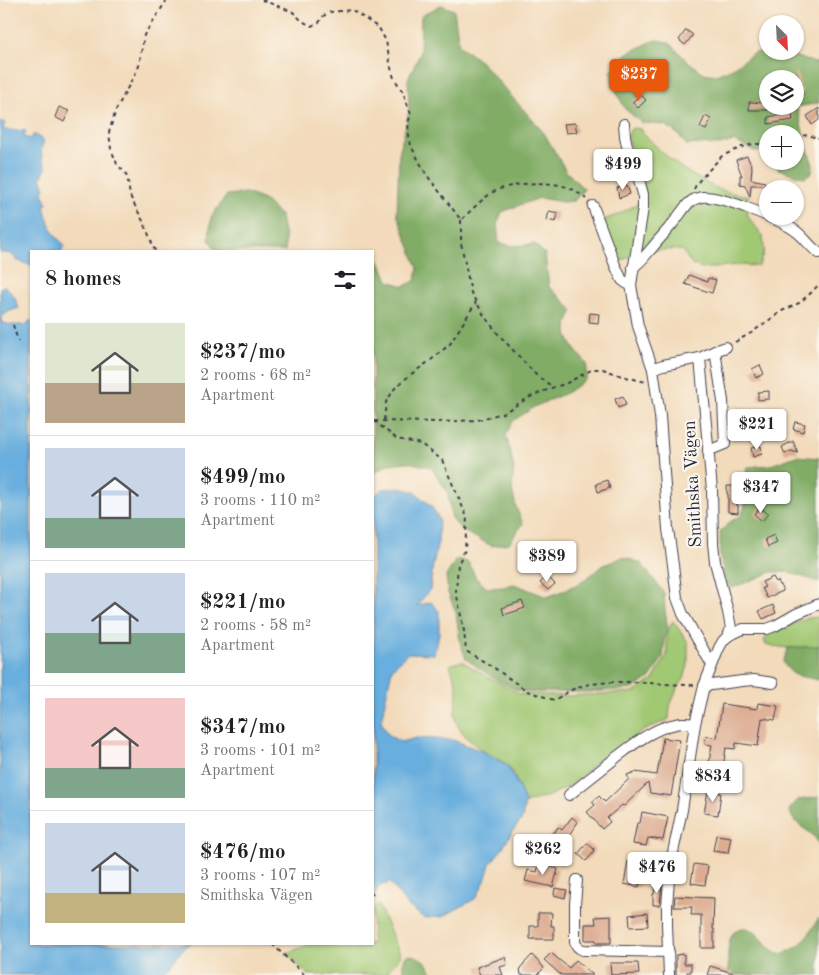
<!DOCTYPE html>
<html lang="en">
<head>
<meta charset="utf-8">
<style>
  body { margin:0; font-family:"Old Standard TT",serif; background:#f2f2f2; color:#202124; height:100vh; display:flex; flex-direction:column; font-size:19px; white-space:nowrap }
  * { box-sizing:border-box; margin:0 }
  p { font-size:16px; color:#757577 }
  .icon { flex:none; width:28px; height:28px; fill:none; stroke:currentColor; stroke-width:2; stroke-linecap:round; stroke-linejoin:round }
  .map { position:relative; flex:1; overflow:hidden }
  .sheet { position:absolute; left:30px; top:250px; width:344px; height:695px; display:flex; flex-direction:column; background:#fff; border-radius:0px; box-shadow:0 1px 4px #0004 }
  .sheet>* { flex:none }
  .needle { width:32px; rotate:156deg }
  .buttons { position:absolute; left:759px; top:15px; display:grid; gap:10px }
  .buttons a { display:grid; place-items:center; width:45px; height:45px; border-radius:50%; background:#fff; box-shadow:0 1px 4px #0004; font-size:25px }
  .price { position:absolute; translate:-50% -42px; padding:0 11px; border-radius:5px; background:#fff; color:#222; font-size:16px; line-height:32px; filter:drop-shadow(0 1px 2px #0008) }
  .price::after { content:''; position:absolute; left:50%; top:30px; width:15px; height:11px; margin-left:-8px; background:inherit; clip-path:polygon(0 0,100% 0,50% 100%) }
  .price.active { background:#ea580c; color:#fff }
  ul { padding:0; list-style:none }
  li { display:flex; align-items:center; gap:15px; height:125px; padding:0 15px }
  li+li { border-top:1px solid #e0e0e0 }
  li span { display:grid; place-items:center; flex:none; width:140px; height:100px; border-radius:0px; color:#555 }
  li>.icon { margin-inline-start:auto }
  span .icon { width:60px; height:60px; fill:#fffc; stroke-width:1 }
  li b { font-size:21px }
  h2 { display:flex; justify-content:space-between; align-items:center; height:60px; padding:0 15px; font-size:21px }
  .map>svg:first-child { display:block }
  .green { fill:#a1c873; stroke:#627557 }
  .forest { fill:#80ac65; stroke:#516750; fill-rule:evenodd }
  .water { fill:#68aede; stroke:#45688c }
  .building { fill:#ddac91 }
  .lines { fill:none; stroke-linecap:round; stroke-linejoin:round }
  .minor-casing { stroke:#413e4e; stroke-width:12 }
  .path { stroke:#413e4e; stroke-width:2; stroke-dasharray:4 4; stroke-linecap:butt }
  .minor { stroke:#fff; stroke-width:10 }
  .labels { text-anchor:middle; dominant-baseline:central; stroke-width:4.5; stroke-linejoin:round; paint-order:stroke }
  .street-label { font-size:18px; fill:#22223b; stroke:#fbf7ec }
</style>
</head>
<body>
<div class="map">
<svg width="819" height="975" viewBox="0 0 819 975">
  <rect width="100%" height="100%" fill="#fbf7ec"/>
  <filter id="ink" filterUnits="userSpaceOnUse"><feTurbulence type="fractalNoise" baseFrequency=".02" numOctaves="2"/><feDisplacementMap in="SourceGraphic" scale="10" xChannelSelector="R" yChannelSelector="G"/><feConvolveMatrix kernelMatrix="1 2 1 2 8 2 1 2 1" color-interpolation-filters="sRGB"/></filter>
  <filter id="wash" filterUnits="userSpaceOnUse"><feTurbulence type="fractalNoise" baseFrequency=".0096" numOctaves="4" result="noise"/><feDisplacementMap in="SourceGraphic" scale="20" xChannelSelector="R" yChannelSelector="G"/><feGaussianBlur stdDeviation="1.12" result="paint"/><feColorMatrix in="noise" values="0 0 0 0 0 0 0 0 0 0 0 0 0 0 0 0 0 1.4 0 .05"/><feComposite in="paint" operator="in"/></filter>
  <g filter="url(#wash)">
    <rect width="100%" height="100%" fill="#f2daba"/>
    <g class="green">
      <path d="M634,128l6,1c21,25 48,47 79,60 9,4 21,5 30,7l-3,6 2,15 15,19 1,15 -5,15 -20,-1 -14,1 -9,2h-13l-11,-3 -10,-15c-20,-1 -42,0 -61,11l-6,-2 -14,-39c17,-3 29,-13 44,-20l-17,-62 2,-8z"/>
      <polygon points="819,617 819,646 788,648 766,645 764,640 773,632 807,618"/>
      <path d="M673,621l15,21v23l-4,14 -7,10 -7,17 -1,13 -26,12 -16,12 -18,10 -10,6 -29,27 -21,10 -24,7c-4,-10 -11,-32 -19,-39 -5,-4 -14,-7 -20,-11 -10,-6 -22,-17 -28,-27 -6,-12 -1,-23 -1,-34 0,-10 -4,-18 -7,-27l12,-4 29,18 29,15 49,2 66,-4 18,-12 14,-25v-18l2,-9z"/>
      <polygon points="378,904 401,956 387,972 388,975 308,975 286,953 312,944 372,944 373,909"/>
    </g>
    <g class="forest">
      <path d="M441,5l13,5 5,35 23,18 62,70 22,38 18,18 -10,12 -12,1 -22,-4 -23,8 -15,6 -5,12 2,19 15,3 21,-2 10,10 4,33 16,15 8,9c-14,22 -1,36 14,53l-1,15 -18,13 -34,15 -21,14 -7,14 8,33 -2,22 4,17 7,17 -14,19 -17,3 -27,-14 -13,-12 -5,-29 -16,-24 -25,-5 -18,2 -15,10v-221l9,12 6,16 16,5 11,-5 3,-13 -21,-54 2,-60 10,-42 -1,-33 12,-25 1,-38z"/>
      <path d="M657,40l12,2 17,18 18,13 12,2 17,-7 21,-15 13,-2 15,1 33,11h4v40l-22,4 9,37 7,21 -1,8 -8,4 -9,-2 -17,-6 -3,-8h20v-27h-27l-1,18 -13,-1 -20,-10 -15,4 -18,-1 -15,1 -7,-10 -14,-10 -23,-2 -17,-14 -12,-24 -2,-13 15,-18 27,-13zM768,79h27v27h-27z"/>
      <polygon points="246,193 264,200 281,216 285,237 285,251 216,251 209,239 211,217 227,195"/>
      <polygon points="796,456 819,458 819,582 788,572 772,572 732,588 725,583 720,555 720,532 731,521 741,516 745,506 744,482 747,467 771,465"/>
      <polygon points="623,557 641,563 664,593 665,610 668,631 665,636 663,657 651,677 633,689 585,692 528,692 517,690 495,679 466,659 460,642 456,612 448,593 446,576 457,559 468,562 476,578 487,588 503,587 514,584 547,597 563,591 583,581 604,565"/>
      <path d="M819,646v34c-18,-5 -25,0 -36,-18l5,-14z"/>
      <path d="M819,797v49c-3,-13 -16,-16 -24,-25 -3,-2 -4,-8 -6,-11l9,-10z"/>
      <path d="M819,918v57h-90c-1,-13 -5,-46 14,-47 5,0 10,2 14,6 9,8 10,15 23,20 21,-4 28,-19 39,-36z"/>
      <path d="M407,955c14,0 21,8 26,20h-27c-4,-9 -5,-12 1,-20z"/>
    </g>
    <g class="water">
      <path d="M0,121l5,2 -2,7 23,1 -2,6 7,2 3,-5 10,7c-5,10 -2,17 2,27l-5,10 4,10 -2,5 4,11 -3,2c4,15 8,30 21,39l-3,4v2h-31v15l-15,-6c-3,-7 -9,-7 -16,-7z"/>
      <polygon points="5,286 14,296 19,308 10,311 2,316 2,323 13,325 25,325 31,320 31,944 191,944 186,946 161,975 0,975 0,288"/>
      <polygon points="400,488 415,492 432,507 439,519 438,542 433,565 430,589 417,606 431,602 439,611 439,634 434,654 408,653 392,669 381,721 388,735 401,742 416,738 453,740 484,752 507,765 519,787 525,803 522,819 512,832 502,849 490,864 485,881 475,899 442,917 424,918 407,905 390,883 379,886 373,897 373,497 383,489"/>
    </g>
    <g id="blocks">
      <g class="building">
        <polygon points="686,30 693,35 685,45 679,40"/>
        <polygon points="626,64 632,70 625,77 619,72"/>
        <polygon points="795,73 797,73 803,94 795,96"/>
        <polygon points="641,95 646,100 638,108 632,102"/>
        <polygon points="749,102 768,103 768,110 749,110"/>
        <polygon points="59,107 69,111 64,122 55,117"/>
        <polygon points="819,108 819,120 812,125 807,116"/>
        <polygon points="792,113 793,120 768,124 768,117"/>
        <polygon points="705,116 711,119 706,130 700,127"/>
        <polygon points="575,123 577,132 566,133 564,124"/>
        <polygon points="747,156 752,167 751,179 765,182 764,185 751,185 750,197 745,185 740,184 740,175 742,176 736,160"/>
        <polygon points="627,185 630,194 619,198 617,188"/>
        <polygon points="549,211 558,213 556,222 547,220"/>
        <polygon points="689,275 707,282 708,278 716,280 712,293 685,284"/>
        <polygon points="590,313 599,314 598,323 589,322"/>
        <polygon points="760,365 764,374 756,378 752,369"/>
        <polygon points="769,391 769,399 758,400 758,392"/>
        <polygon points="623,396 626,405 618,408 615,399"/>
        <polygon points="795,422 805,424 803,432 793,429"/>
        <polygon points="793,441 798,453 791,451 785,454 782,447"/>
        <polygon points="761,446 762,454 753,457 751,448"/>
        <polygon points="607,480 610,488 598,492 596,484"/>
        <polygon points="727,486 736,486 736,505 738,505 738,513 728,512 728,494 727,494"/>
        <polygon points="760,507 768,514 762,521 754,514"/>
        <polygon points="774,535 777,543 768,547 765,539"/>
        <polygon points="547,576 555,584 548,590 540,583"/>
        <polygon points="773,577 776,582 778,581 783,591 767,598 762,588 765,587 762,582"/>
        <polygon points="522,601 525,608 504,615 502,608"/>
        <polygon points="773,605 776,613 763,619 759,611"/>
        <polygon points="758,703 778,706 775,720 762,718 758,746 736,743 735,749 726,748 722,775 707,773 712,745 705,744 706,736 717,738 722,704 757,709"/>
        <polygon points="663,738 680,740 671,796 650,793 648,783 624,806 622,805 607,818 610,822 602,829 587,812 595,805 592,802 599,796 605,802 629,779 627,775 635,772 657,775"/>
        <polygon points="708,791 721,793 718,815 704,813"/>
        <polygon points="642,812 668,817 663,840 648,838 646,846 633,844 637,823 640,823"/>
        <polygon points="572,817 578,822 553,858 540,849 554,831 555,832 558,827 562,830"/>
        <polygon points="716,835 731,837 728,853 713,851"/>
        <polygon points="587,843 594,849 593,853 586,861 578,854"/>
        <polygon points="628,861 643,864 639,887 624,884"/>
        <polygon points="539,864 558,869 553,887 525,881 528,870 537,872"/>
        <polygon points="694,864 708,866 705,885 691,883"/>
        <polygon points="656,881 662,882 660,905 653,905 653,894 654,894"/>
        <polygon points="555,888 567,890 565,898 554,895"/>
        <polygon points="675,896 714,898 713,929 714,929 714,948 701,948 701,915 691,915 692,907 674,907"/>
        <polygon points="538,913 552,913 551,926 554,926 554,939 530,939 530,926 538,926"/>
        <polygon points="647,913 648,926 630,927 629,915"/>
        <polygon points="611,916 611,943 596,943 596,940 585,940 585,924 596,924 595,917"/>
        <polygon points="551,953 569,968 576,960 593,975 561,975 544,960"/>
        <polygon points="684,954 684,964 691,964 691,972 687,972 687,975 676,975 676,955"/>
        <polygon points="532,955 544,968 537,975 521,975 520,968"/>
        <polygon points="505,957 507,965 500,967 503,975 480,975 477,967"/>
        <polygon points="610,963 638,963 639,974 611,975"/>
        <polygon points="710,966 733,973 733,975 707,975"/>
      </g>
    </g>
  </g>
  <g filter="url(#ink)">
    <use href="#blocks" fill-opacity="0" stroke="#413e4e" stroke-width="1"/>
    <g class="lines">
      <g class="minor-casing">
        <g id="minor">
          <polyline points="624,124 625,136 627,146 637,173 643,194 643,208 631,285 638,326 653,369"/>
          <polyline points="593,206 615,265 622,280 626,283 631,285"/>
          <path d="M633,267c8,-4 13,-13 19,-19 7,-9 15,-17 22,-26 5,-6 9,-13 14,-18 4,-4 8,-6 14,-7 18,-2 80,23 95,35 8,6 13,15 22,21"/>
          <polyline points="700,358 715,351 726,347"/>
          <polyline points="708,451 725,444 723,401 715,351"/>
          <polyline points="728,636 743,629 767,629 775,626 796,614 819,604"/>
          <polyline points="704,686 742,681 754,680 773,683"/>
          <path d="M569,795c16,-13 33,-26 49,-39 17,-13 36,-28 58,-32 6,-2 12,-1 19,0"/>
          <path d="M577,880l-2,24v38c1,4 3,6 8,8l86,2"/>
          <polyline points="669,975 667,924 667,906 669,880 672,857 682,810 695,724 704,686 719,648 723,641 728,636 731,628 728,612 715,562 713,543 712,490 700,358 663,365 653,369 660,416 668,529 673,565 677,598 683,614 712,665"/>
        </g>
      </g>
      <g class="path">
        <path d="M262,0l31,12 9,9 9,5 8,-3 3,-6 8,-5 22,-2 27,18 7,13 5,27 3,10 9,14 8,22 -3,9 1,13 2,10 15,28 35,46c11,-10 23,-24 36,-30 20,-8 58,-10 77,0 4,2 8,6 12,9"/>
        <polyline points="795,136 809,135 818,139 819,138"/>
        <polyline points="694,189 697,183 722,156 742,147 753,144 768,144"/>
        <polyline points="461,220 461,243 471,293 485,317 499,335 537,376 553,387"/>
        <polyline points="155,251 145,225 130,196 128,182 126,174 117,164 111,149 109,132 116,110 139,66 144,35 167,0"/>
        <polyline points="13,325 18,341"/>
        <polyline points="735,342 751,333 782,311 799,303 812,292 819,284"/>
        <polyline points="384,420 386,402 395,388 410,375 431,360 450,344 476,302"/>
        <path d="M374,421l23,18 24,5 21,16 25,57 -2,33 -7,14 -2,27 8,40 2,20 27,16 34,24 27,9c8,-4 16,-10 24,-13 36,-10 79,-2 116,-2"/>
        <polyline points="374,421 439,422 477,420 503,413 528,398 554,387 565,384 593,369 603,369 622,376 646,382"/>
        <polyline points="372,893 373,895"/>
        <polyline points="272,944 305,975"/>
      </g>
      <use href="#minor" class="minor"/>
    </g>
  </g>
  <g class="labels">
    <g class="street-label">
      <text transform="translate(693 484) rotate(-93)">Smithska Vägen</text>
    </g>
  </g>
</svg>
<div class="buttons">
<a><svg class="needle" viewBox="-14 -14 28 28"><path d="M0-13l5 13h-10z" fill="#e53935"/><path d="M0 13l5-13h-10z" fill="#757577"/></svg></a>
<a><svg class="icon" aria-label="layers" viewBox="0 0 24 24"><path d="M12 4l9 5-9 5-9-5zM3 14l9 5 9-5"/></svg></a>
<a>+</a>
<a>−</a>
</div>
<b class="price active" style="left:639px;top:101px">$237</b>
<b class="price" style="left:623px;top:191px">$499</b>
<b class="price" style="left:757px;top:451px">$221</b>
<b class="price" style="left:761px;top:514px">$347</b>
<b class="price" style="left:547px;top:583px">$389</b>
<b class="price" style="left:713px;top:803px">$834</b>
<b class="price" style="left:543px;top:876px">$262</b>
<b class="price" style="left:657px;top:894px">$476</b>
<section class="sheet">
<h2>8 homes<svg class="icon" aria-label="filters" viewBox="0 0 24 24"><path d="M4 7h16M4 17h16"/><circle cx="9" cy="7" r="2"/><circle cx="15" cy="17" r="2"/></svg></h2>
<ul>
<li><span style="background:linear-gradient(#dfe7d0 60%,#b9a48a 0)"><svg class="icon" aria-label="home" viewBox="0 0 24 24"><path d="M3 11l9-7 9 7M6 9v11h12V9"/></svg></span><div><b>$237/mo</b><p>2 rooms · 68 m²</p><p>Apartment</p></div></li>
<li><span style="background:linear-gradient(#c9d6e8 70%,#7fa58c 0)"><svg class="icon" aria-label="home" viewBox="0 0 24 24"><path d="M3 11l9-7 9 7M6 9v11h12V9"/></svg></span><div><b>$499/mo</b><p>3 rooms · 110 m²</p><p>Apartment</p></div></li>
<li><span style="background:linear-gradient(#c9d6e8 60%,#7fa58c 0)"><svg class="icon" aria-label="home" viewBox="0 0 24 24"><path d="M3 11l9-7 9 7M6 9v11h12V9"/></svg></span><div><b>$221/mo</b><p>2 rooms · 58 m²</p><p>Apartment</p></div></li>
<li><span style="background:linear-gradient(#f6c9c9 70%,#7fa58c 0)"><svg class="icon" aria-label="home" viewBox="0 0 24 24"><path d="M3 11l9-7 9 7M6 9v11h12V9"/></svg></span><div><b>$347/mo</b><p>3 rooms · 101 m²</p><p>Apartment</p></div></li>
<li><span style="background:linear-gradient(#c9d6e8 70%,#c2b280 0)"><svg class="icon" aria-label="home" viewBox="0 0 24 24"><path d="M3 11l9-7 9 7M6 9v11h12V9"/></svg></span><div><b>$476/mo</b><p>3 rooms · 107 m²</p><p>Smithska Vägen</p></div></li>
</ul>
</section>
</div>
</body>
</html>
